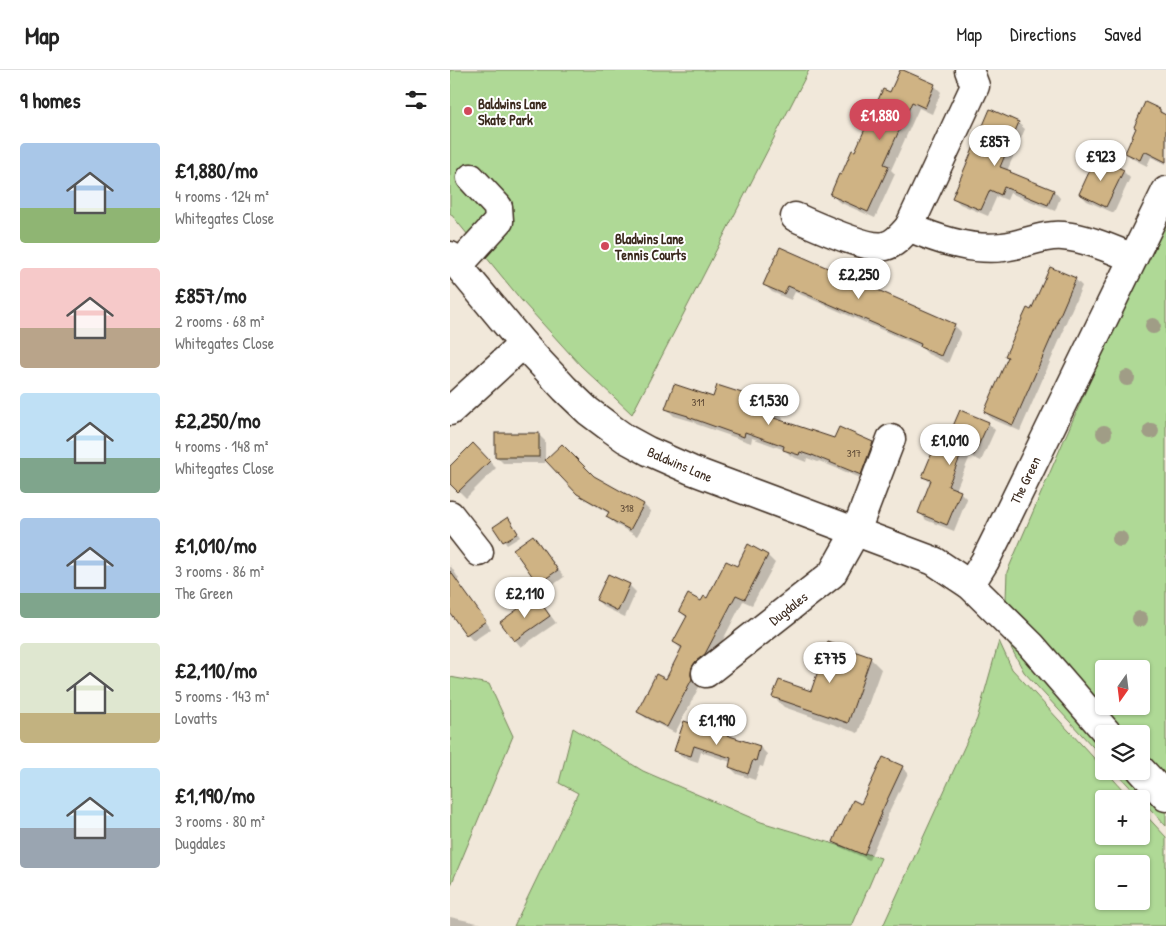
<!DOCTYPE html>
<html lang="en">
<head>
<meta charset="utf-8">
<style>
  body { margin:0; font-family:"Patrick Hand",sans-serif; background:#f2f2f2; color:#222; height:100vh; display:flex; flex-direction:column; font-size:19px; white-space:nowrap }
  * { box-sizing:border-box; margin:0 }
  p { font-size:16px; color:#767676 }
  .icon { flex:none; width:28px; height:28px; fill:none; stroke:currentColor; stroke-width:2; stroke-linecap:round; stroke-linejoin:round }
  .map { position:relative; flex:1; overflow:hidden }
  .sheet { display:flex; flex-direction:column; background:#fff; width:450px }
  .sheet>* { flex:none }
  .needle { width:32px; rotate:194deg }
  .buttons { position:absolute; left:645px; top:590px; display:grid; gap:10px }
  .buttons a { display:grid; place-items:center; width:55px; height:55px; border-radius:5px; background:#fff; box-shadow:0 1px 4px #0004; font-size:25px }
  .price { position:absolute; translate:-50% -42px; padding:0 11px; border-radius:18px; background:#fff; color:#222; font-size:16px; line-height:32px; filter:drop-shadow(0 1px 2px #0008) }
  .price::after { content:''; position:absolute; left:50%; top:30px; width:15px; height:11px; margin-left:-8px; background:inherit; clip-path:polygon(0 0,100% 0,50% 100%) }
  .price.selected { background:#d1495b; color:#fff }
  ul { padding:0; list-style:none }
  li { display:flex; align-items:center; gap:15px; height:125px; padding:0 20px }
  li span { display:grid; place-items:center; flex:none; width:140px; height:100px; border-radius:5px; color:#555 }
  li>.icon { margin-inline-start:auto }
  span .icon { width:60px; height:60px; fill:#fffc; stroke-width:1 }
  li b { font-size:21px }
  h2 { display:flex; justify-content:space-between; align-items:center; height:60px; padding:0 20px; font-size:21px }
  header { display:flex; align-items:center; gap:30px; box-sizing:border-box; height:70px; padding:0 25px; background:#fff; border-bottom:1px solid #e0e0e0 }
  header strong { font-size:24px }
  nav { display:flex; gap:28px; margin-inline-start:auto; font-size:18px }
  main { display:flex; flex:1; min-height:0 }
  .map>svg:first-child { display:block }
  .green { fill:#afd996; stroke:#75825a; fill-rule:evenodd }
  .shadow { fill:#0003 }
  .building { fill:#cfb384; stroke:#3b2a1e }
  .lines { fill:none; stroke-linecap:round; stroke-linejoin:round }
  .minor-casing { stroke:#3b2a1e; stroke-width:31 }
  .minor { stroke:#fff; stroke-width:28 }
  .tree { fill:#a09d86 }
  .poi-dot { fill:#d1495b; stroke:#fff; stroke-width:2 }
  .labels { text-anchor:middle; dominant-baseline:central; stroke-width:4; stroke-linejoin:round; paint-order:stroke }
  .number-label { font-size:11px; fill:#604c38 }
  .poi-label { font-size:14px; font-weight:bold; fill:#3b2a1e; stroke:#fff; text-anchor:start }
  .street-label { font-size:14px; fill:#3b2a1e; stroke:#fff }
</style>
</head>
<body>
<header>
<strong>Map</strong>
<nav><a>Map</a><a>Directions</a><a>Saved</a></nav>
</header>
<main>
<section class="sheet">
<h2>9 homes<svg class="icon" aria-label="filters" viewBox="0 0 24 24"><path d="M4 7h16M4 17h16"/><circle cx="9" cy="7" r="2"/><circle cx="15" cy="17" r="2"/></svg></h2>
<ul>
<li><span style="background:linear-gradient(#a9c7e8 65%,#8fb573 0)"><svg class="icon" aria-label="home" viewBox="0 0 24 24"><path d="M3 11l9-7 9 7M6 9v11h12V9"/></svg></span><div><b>£1,880/mo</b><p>4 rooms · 124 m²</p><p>Whitegates Close</p></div></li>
<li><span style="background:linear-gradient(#f6c9c9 60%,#b9a48a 0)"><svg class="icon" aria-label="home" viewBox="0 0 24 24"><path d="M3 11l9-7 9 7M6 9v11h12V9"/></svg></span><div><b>£857/mo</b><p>2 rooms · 68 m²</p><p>Whitegates Close</p></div></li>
<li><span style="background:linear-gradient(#bfe0f5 65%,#7fa58c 0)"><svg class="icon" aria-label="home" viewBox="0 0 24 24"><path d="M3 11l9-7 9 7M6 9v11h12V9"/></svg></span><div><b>£2,250/mo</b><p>4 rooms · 148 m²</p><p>Whitegates Close</p></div></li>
<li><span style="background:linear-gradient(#a9c7e8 75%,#7fa58c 0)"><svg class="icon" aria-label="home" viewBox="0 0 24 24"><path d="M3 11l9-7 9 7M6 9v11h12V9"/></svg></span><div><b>£1,010/mo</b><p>3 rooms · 86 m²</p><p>The Green</p></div></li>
<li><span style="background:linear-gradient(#dfe7d0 70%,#c2b280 0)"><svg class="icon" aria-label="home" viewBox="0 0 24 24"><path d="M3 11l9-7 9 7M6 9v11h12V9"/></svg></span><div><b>£2,110/mo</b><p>5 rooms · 143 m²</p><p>Lovatts</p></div></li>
<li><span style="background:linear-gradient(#bfe0f5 60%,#9aa5b1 0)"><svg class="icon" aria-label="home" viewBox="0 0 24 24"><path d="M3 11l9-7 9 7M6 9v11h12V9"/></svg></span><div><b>£1,190/mo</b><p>3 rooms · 80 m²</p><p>Dugdales</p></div></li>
</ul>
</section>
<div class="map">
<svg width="716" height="856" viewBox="0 0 716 856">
  <rect width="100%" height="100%" fill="#f1e8da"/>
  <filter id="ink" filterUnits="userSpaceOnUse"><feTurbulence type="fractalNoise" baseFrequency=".02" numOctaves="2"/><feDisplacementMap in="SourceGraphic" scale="10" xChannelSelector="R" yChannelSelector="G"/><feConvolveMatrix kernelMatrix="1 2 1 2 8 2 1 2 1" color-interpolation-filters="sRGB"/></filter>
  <g filter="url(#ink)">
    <g class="green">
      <polygon points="0,0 359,0 182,344 131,296 72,231 0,143"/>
      <path d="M716,154v558l-25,-27v-21h-19l-112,-125 -4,-10 1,-27c51,-117 99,-235 159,-348zM654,599h37v37h-37z"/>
      <path d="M549,571l13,28 92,100v2h2l25,28h-27v37h37v-26l25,27v89h-283l94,-207zM654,794h37v37h-37z"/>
      <polygon points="558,572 572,578 654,669 654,689 574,602"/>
      <polygon points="0,607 39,614 63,666 1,815"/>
      <polygon points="123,658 193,701 311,752 431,788 402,856 64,856 128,723 109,713"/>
      <polygon points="665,701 683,701 716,738 716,756"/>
    </g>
    <g class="shadow">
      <polygon points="484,15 491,22 482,44 469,38 441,100 445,104 425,148 389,132 382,125 406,82 441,24"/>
      <polygon points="710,40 716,46 716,94 701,87 697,96 683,89 676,83"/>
      <polygon points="568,53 575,59 557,101 562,104 604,121 610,128 605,141 560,123 557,130 547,126 538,146 510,134 504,128"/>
      <polygon points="673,101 680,108 664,143 637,131 630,124"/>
      <polygon points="331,179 504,255 511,262 498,293 478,284 471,277 345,222 341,230 322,222 315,215"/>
      <polygon points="625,209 632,216 613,259 614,260 570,361 542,349 535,342 559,288 557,286 582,242"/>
      <polygon points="295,325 298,328 305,331 309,335 326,341 333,348 332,352 385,370 423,373 430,380 418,411 369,391 368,392 357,388 356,392 341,386 335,380 302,368 301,373 246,354 245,352 224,346 217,339 263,329"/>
      <polygon points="538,353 545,360 531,391 520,386 506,420 510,422 517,429 504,461 476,450 470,443 481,414 474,406 498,372"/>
      <polygon points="88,364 95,371 95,393 53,393 46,386"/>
      <polygon points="23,375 46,398 16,428 0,412 0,398"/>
      <polygon points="97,391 144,407 194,435 201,442 187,466 165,454 158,447 160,444 136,430"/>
      <polygon points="61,452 70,467 57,475 45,457"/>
      <polygon points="83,467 90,474 114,507 96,520 89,513"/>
      <polygon points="298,476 318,486 325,493 302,535 293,531 262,591 247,613 249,617 225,663 196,648 189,642 216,611 231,579 224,572 237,548 230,541 251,533 258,529 287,498"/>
      <polygon points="0,495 9,509 0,514"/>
      <polygon points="179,515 186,522 175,547 154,537 147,530"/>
      <polygon points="10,518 17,525 41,559 23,571 17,564 0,541 0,525"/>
      <polygon points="86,528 93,535 106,553 71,577 65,570"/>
      <polygon points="420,588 431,599 408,663 334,637 324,627 361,623"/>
      <polygon points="235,652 310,677 317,684 313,697 310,696 305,710 287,704 280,697 281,692 251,682 248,692 232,687 225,680"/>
      <polygon points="452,697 458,703 436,749 437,750 419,790 390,777 384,771 392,758 411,735"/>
      <polygon points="0,847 32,854 34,856 0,856"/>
    </g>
    <g class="building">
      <polygon points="450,0 453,0 485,14 475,38 462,32 434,94 439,96 418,142 380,125 389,104 391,105 402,80 405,81 433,19 440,22"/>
      <polygon points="695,32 710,39 710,42 716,45 716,92 694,81 690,90 675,83 686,58 684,57"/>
      <polygon points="540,39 569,52 550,97 561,101 560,102 604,120 598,135 554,117 551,125 540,120 531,140 502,128"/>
      <polygon points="646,87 674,100 656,137 629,124"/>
      <polygon points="330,177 505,254 491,286 470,277 471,274 338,216 334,224 313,215"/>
      <polygon points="600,197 626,208 607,252 608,252 563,355 534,342 558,287 555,286 577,238 581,240"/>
      <polygon points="224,314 263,327 267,315 295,324 295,326 306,330 306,332 327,340 324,348 384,368 389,357 423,372 411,405 362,385 362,386 350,382 349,385 333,380 334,376 295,362 294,367 238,347 238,346 215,339"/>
      <polygon points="510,340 539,352 524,385 513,380 498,416 511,421 497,455 468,443 481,410 472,407 489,366 497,370"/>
      <rect x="45" y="363" width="44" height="24"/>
      <polygon points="23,373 40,391 8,422 0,414 0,396"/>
      <polygon points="112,374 144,406 194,434 180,460 156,447 159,442 127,424 95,390"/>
      <polygon points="58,447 68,463 53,472 43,457"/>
      <polygon points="83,465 108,500 88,514 63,479"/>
      <polygon points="298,474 318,485 295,529 286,525 255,584 246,591 242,597 241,605 242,609 217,657 187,642 206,604 216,609 232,577 223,572 237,546 229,541 238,524 251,531 254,526 257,528 276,491 287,496"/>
      <polygon points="0,501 36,551 16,565 0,543"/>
      <polygon points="158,504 180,514 168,541 146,530"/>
      <polygon points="86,526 100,546 64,571 50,552"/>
      <polygon points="378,572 421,587 398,653 322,627 329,610 361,621"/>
      <polygon points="234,651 310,676 306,691 303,690 298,704 279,697 281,688 244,676 241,686 224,681"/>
      <polygon points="433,687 453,696 431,743 432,743 414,785 383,772 390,755 391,756 403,730 411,734"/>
    </g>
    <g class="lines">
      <g class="minor-casing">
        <g id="minor">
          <path d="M519,0l6,16 -66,141c27,12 64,24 94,20 20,-2 40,-13 60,-11 24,2 48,13 70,22"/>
          <path d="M345,147c19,8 72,33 90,29 10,-2 17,-11 24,-19"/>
          <polyline points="0,186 73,274 115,319 138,341 162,359 176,369 198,381 241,400 484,491 520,515 581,575 658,664"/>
          <polyline points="8,196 49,151 48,137 21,108"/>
          <polyline points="0,341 73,274"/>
          <polyline points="0,445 29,482"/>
          <polyline points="520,515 535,491 549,463 716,121"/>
          <polyline points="256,603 382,504 406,461 441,369"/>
          <polyline points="691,700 716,727"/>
        </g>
      </g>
      <use href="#minor" class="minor"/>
    </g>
    <g class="tree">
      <circle cx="703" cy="256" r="8"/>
      <circle cx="677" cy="308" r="8"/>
      <circle cx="701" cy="361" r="8"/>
      <circle cx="654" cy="363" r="8"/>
      <circle cx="670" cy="469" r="8"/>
      <circle cx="690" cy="549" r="8"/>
    </g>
  </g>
  <g class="poi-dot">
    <circle cx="18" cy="41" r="5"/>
    <circle cx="155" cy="176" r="5"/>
  </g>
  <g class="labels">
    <g class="number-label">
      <text x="248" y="332">311</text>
      <text x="404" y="383">317</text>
      <text x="177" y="438">318</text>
    </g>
    <g class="poi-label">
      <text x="28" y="33">Baldwins Lane<tspan x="28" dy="16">Skate Park</tspan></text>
      <text x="165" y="168">Bladwins Lane<tspan x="165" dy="16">Tennis Courts</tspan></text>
    </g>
    <g class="street-label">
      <text transform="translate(230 394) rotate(23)">Baldwins Lane</text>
      <text transform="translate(575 410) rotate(-64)">The Green</text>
      <text transform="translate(338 538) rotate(-38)">Dugdales</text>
    </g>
  </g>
</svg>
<div class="buttons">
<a><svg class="needle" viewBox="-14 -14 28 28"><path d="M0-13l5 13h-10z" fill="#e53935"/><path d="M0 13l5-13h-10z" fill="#767676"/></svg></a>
<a><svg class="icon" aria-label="layers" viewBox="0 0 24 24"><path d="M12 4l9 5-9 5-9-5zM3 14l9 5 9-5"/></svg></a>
<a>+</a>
<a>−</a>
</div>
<b class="price selected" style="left:430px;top:71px">£1,880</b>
<b class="price" style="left:545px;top:97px">£857</b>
<b class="price" style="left:651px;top:112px">£923</b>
<b class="price" style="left:409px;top:230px">£2,250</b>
<b class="price" style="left:319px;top:356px">£1,530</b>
<b class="price" style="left:500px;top:396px">£1,010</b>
<b class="price" style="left:75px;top:549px">£2,110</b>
<b class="price" style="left:380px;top:614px">£775</b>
<b class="price" style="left:267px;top:676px">£1,190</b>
</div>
</main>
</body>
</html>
